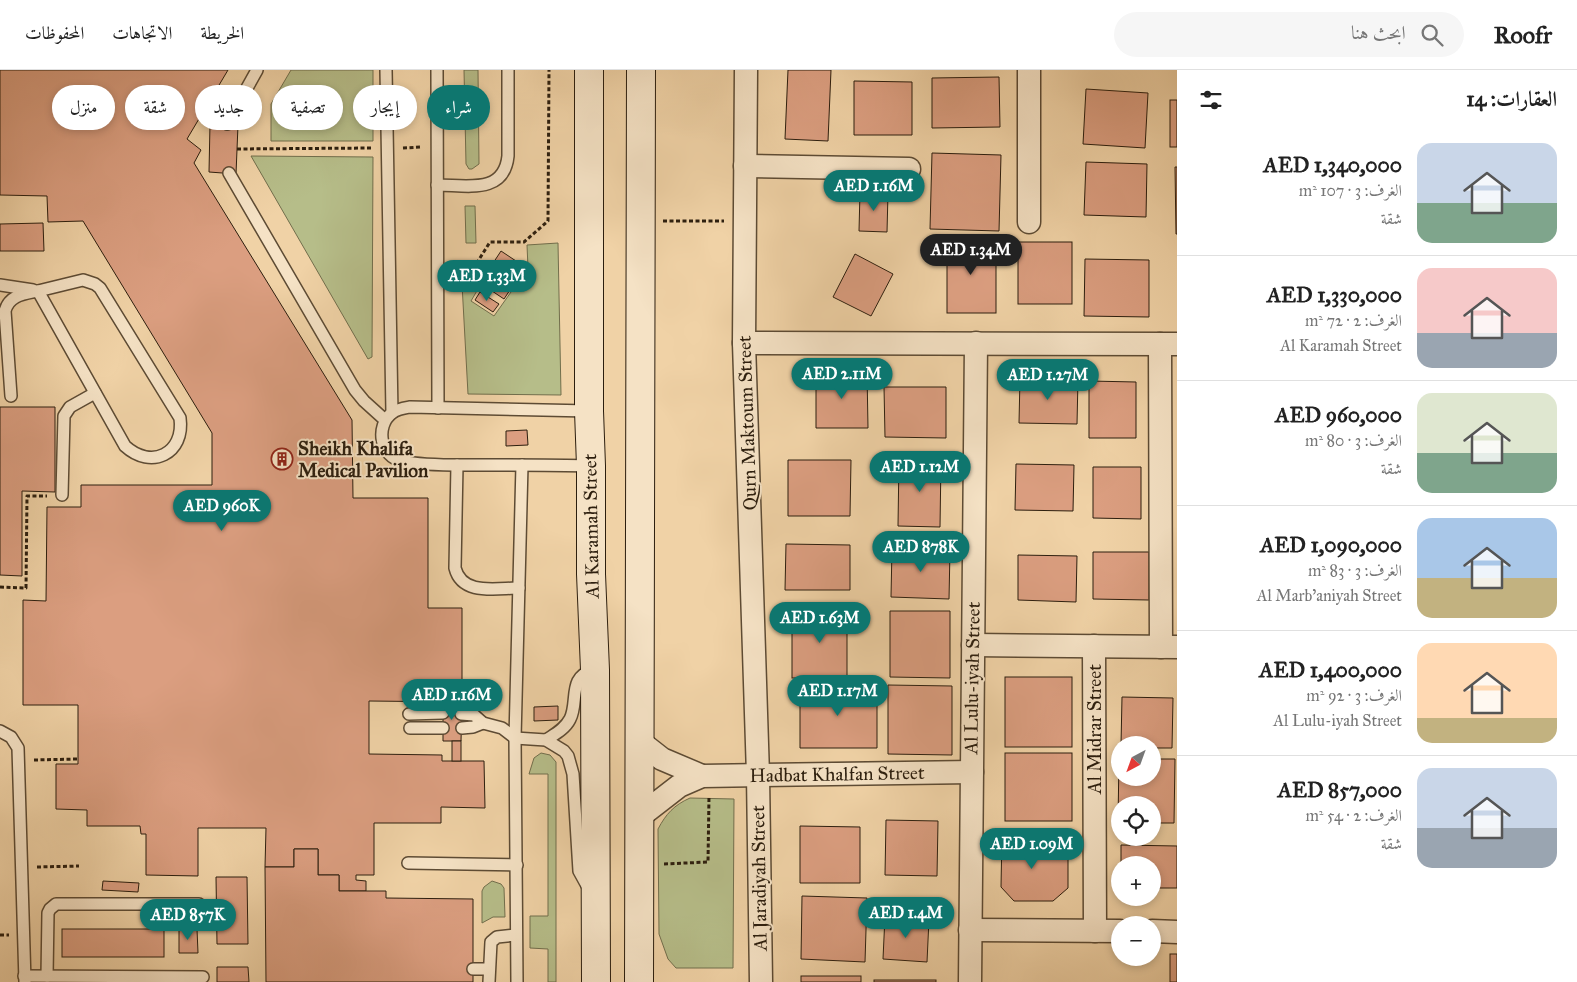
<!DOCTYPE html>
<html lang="ar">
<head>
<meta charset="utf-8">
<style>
  body { margin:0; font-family:"IM FELL Great Primer",Amiri,serif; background:#f6f6f6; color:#222; direction:rtl; height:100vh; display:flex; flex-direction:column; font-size:19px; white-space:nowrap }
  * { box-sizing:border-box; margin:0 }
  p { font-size:16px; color:#767676 }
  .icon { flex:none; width:28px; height:28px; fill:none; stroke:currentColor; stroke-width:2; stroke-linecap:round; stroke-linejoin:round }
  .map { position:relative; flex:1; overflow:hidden; direction:ltr }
  .side { display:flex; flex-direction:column; background:#fff; width:400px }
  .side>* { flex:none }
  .top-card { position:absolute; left:15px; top:15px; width:475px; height:45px; direction:rtl; display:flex; gap:10px }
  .needle { width:32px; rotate:221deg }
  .tools { position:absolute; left:1111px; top:666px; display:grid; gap:10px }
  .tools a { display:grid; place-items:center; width:50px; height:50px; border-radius:50%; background:#fff; box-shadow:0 2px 8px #0003; font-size:25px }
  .price { position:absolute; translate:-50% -42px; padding:0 11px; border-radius:18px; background:#0f766e; color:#fff; font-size:16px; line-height:32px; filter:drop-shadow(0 1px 2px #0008) }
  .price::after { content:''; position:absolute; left:50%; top:30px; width:15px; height:11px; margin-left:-8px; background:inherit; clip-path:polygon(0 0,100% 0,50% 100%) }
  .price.selected { background:#222; color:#fff }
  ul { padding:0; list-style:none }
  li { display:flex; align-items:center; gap:15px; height:125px; padding:0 20px }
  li+li { border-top:1px solid #e0e0e0 }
  li span { display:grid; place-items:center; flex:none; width:140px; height:100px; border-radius:15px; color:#555 }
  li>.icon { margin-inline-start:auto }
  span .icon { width:60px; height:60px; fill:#fffc; stroke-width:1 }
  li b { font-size:21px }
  h2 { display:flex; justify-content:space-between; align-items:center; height:60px; padding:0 20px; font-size:21px }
  .chip { padding:0 18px; border-radius:22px; background:#fff; box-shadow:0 2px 8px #0003; font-size:18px; line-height:45px }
  .chip.selected { background:#0f766e; color:#fff }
  header { display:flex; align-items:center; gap:30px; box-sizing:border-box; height:70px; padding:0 25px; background:#fff; border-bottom:1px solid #e0e0e0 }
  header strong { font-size:24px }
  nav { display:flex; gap:28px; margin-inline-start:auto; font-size:18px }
  .search { width:350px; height:45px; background:#f6f6f6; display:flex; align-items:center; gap:12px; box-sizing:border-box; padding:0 18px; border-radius:28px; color:#767676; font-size:19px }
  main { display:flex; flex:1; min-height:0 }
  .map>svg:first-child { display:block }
  .green { fill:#b6bd89; stroke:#716e4c }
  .building { fill:#db9e80; stroke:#2c1e0e }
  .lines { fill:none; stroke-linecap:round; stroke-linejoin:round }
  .service-casing { stroke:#5d4b34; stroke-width:14 }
  .minor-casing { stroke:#5d4b34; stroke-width:25 }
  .secondary-casing { stroke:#2c1e0e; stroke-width:30 }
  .path { stroke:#2c1e0e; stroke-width:3; stroke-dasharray:4 2.5; stroke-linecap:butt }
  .service { stroke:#f5e2c5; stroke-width:11 }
  .minor { stroke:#f5e2c5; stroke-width:22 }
  .secondary { stroke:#f5e2c5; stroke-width:28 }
  .labels { text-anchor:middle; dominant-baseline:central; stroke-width:4; stroke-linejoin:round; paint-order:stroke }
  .street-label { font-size:19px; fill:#2c1e0e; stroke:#f5e2c5 }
  .poi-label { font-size:19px; font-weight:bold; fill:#2c1e0e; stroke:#f5e2c5; text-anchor:start }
</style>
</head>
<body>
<header>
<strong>Roofr</strong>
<div class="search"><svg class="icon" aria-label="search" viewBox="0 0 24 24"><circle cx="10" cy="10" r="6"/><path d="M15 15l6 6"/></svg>ابحث هنا</div>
<nav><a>الخريطة</a><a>الاتجاهات</a><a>المحفوظات</a></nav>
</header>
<main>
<section class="side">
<h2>العقارات: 14<svg class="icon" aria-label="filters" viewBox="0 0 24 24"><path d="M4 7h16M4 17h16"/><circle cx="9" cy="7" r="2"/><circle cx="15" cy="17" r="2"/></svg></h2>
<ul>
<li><span style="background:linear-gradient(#c9d6e8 60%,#7fa58c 0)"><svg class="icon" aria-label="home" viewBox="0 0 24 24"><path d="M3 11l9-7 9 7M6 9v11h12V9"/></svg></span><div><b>AED 1,340,000</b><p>الغرف: 3 · 107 m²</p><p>شقة</p></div></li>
<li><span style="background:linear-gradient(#f6c9c9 65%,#9aa5b1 0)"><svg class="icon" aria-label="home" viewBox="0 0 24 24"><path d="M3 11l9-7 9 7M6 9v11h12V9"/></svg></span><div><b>AED 1,330,000</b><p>الغرف: 2 · 72 m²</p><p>Al Karamah Street</p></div></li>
<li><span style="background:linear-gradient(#dfe7d0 60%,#7fa58c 0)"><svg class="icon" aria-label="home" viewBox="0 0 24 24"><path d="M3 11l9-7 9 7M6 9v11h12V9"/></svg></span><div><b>AED 960,000</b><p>الغرف: 3 · 80 m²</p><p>شقة</p></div></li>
<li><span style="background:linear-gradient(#a9c7e8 60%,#c2b280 0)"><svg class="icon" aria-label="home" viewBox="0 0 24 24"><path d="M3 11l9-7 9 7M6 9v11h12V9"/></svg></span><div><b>AED 1,090,000</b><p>الغرف: 3 · 83 m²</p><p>Al Marb'aniyah Street</p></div></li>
<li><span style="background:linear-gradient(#ffd9b3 75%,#c2b280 0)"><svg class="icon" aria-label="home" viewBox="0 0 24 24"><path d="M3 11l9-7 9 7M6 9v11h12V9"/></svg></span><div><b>AED 1,400,000</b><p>الغرف: 3 · 92 m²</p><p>Al Lulu-iyah Street</p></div></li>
<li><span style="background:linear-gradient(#c9d6e8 60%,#9aa5b1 0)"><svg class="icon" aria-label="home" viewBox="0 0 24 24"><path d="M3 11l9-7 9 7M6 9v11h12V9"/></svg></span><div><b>AED 857,000</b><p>الغرف: 2 · 54 m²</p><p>شقة</p></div></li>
</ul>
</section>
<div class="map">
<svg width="1177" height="912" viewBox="0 0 1177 912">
  <rect width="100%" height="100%" fill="#f0d2a6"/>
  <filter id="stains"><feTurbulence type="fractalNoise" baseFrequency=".004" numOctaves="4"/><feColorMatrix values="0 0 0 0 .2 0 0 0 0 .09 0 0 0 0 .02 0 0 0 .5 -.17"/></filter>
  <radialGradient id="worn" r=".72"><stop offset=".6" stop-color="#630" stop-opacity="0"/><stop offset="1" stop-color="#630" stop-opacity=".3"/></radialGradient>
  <g class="green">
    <polygon points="291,0 373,0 373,71 271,71 271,34"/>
    <polygon points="464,0 478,0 479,94 472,99 469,99 466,94"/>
    <polygon points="251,86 373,87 372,287 368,289"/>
    <polygon points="465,136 475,136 476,173 466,173"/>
    <polygon points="558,173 561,325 468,324 462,214 467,210 472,212 478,219 471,231 494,246 528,198 527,175"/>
    <polygon points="541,683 550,685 556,692 556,912 548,912 548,879 530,878 530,846 548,846 548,704 529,704 534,688"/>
    <path d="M690,728l44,1 -1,169h-57l-8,-9 -9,-25 -1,-105c8,-15 16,-24 32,-31z"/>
    <polygon points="492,811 501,814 504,818 505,847 493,847 482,853 482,821 484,817"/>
  </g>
  <g class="building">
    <polygon points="0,0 228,0 187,69 201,80 194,93 352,350 353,428 428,428 428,538 462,538 462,632 369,631 369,684 442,685 442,691 484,691 485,738 441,737 441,753 374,753 374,805 356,805 356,810 366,811 366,821 339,821 339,805 318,805 318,779 294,779 294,797 265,797 266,758 198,758 198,806 146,805 146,764 141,764 140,756 87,756 87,740 56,739 56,694 78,694 78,635 23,635 23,530 46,531 47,437 81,437 81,415 212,415 212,363 83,151 48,152 47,126 0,125"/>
    <polygon points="788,0 831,0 828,71 785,69"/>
    <polygon points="999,7 1000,57 932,58 932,8"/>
    <polygon points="854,11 912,12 912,65 854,65"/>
    <polygon points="1086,19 1148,23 1145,78 1083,74"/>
    <rect x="1170" y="30" width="7" height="47"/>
    <polygon points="210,54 238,55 236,104 209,102"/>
    <polygon points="932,83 1001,85 999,161 930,159"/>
    <polygon points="1086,92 1147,94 1146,147 1084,145"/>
    <polygon points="1175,97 1177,97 1177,164 1176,164"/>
    <polygon points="860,122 888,123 887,162 859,161"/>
    <polygon points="43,153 44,181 0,181 0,154"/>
    <rect x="947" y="168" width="49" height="75"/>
    <rect x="1018" y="172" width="54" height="62"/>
    <polygon points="501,181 525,197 504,229 480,213"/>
    <polygon points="855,184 893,204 871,246 833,227"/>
    <polygon points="1085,189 1149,190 1149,247 1084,246"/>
    <polygon points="480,222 499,234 493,242 475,230"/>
    <polygon points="816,301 867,302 868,358 816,358"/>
    <polygon points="1020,308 1078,309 1077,354 1019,353"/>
    <polygon points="1089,311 1136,312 1136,368 1089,368"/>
    <polygon points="884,317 946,317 946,368 885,367"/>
    <polygon points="0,337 55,337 55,422 22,421 22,506 0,505"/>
    <polygon points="527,360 528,375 506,376 506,361"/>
    <polygon points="899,389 941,390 940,457 898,456"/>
    <polygon points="788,390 851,390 850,446 788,446"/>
    <polygon points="1016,394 1074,395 1073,441 1015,440"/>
    <polygon points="1093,397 1141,397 1141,449 1093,448"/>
    <polygon points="786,474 850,475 850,520 785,520"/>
    <polygon points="892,478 950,480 949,529 891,527"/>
    <polygon points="1093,482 1149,482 1149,530 1093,529"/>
    <polygon points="1018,485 1077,486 1076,532 1018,530"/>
    <rect x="792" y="540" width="55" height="68"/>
    <polygon points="890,541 950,541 950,608 890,607"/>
    <rect x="1005" y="607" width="67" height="70"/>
    <polygon points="888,615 952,616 952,685 888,684"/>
    <polygon points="800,616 877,617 877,678 800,678"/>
    <polygon points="1122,627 1173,628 1172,678 1152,678 1152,675 1121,675"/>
    <polygon points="443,632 462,632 461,671 443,671"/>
    <polygon points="558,636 558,650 534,651 534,637"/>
    <rect x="452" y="671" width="9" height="20"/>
    <rect x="1005" y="683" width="67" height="68"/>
    <polygon points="1119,688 1120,708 1152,708 1152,689 1175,689 1174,753 1152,753 1152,735 1120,735 1120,752 1118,752"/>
    <polygon points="886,750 938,751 937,806 885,805"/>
    <polygon points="800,756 860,757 860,813 800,813"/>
    <polygon points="1002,762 1030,762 1032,784 1068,781 1068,818 1053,831 1014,831 1001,817"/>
    <polygon points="1121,775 1177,776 1177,818 1152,818 1152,795 1121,795"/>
    <polygon points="294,779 318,779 318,805 339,805 339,821 386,821 386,828 473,829 473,912 266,912 265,797 294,797"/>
    <polygon points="216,807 247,807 248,874 217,874"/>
    <polygon points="103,811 139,813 138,822 102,820"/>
    <polygon points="802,826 867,828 865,892 801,889"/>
    <polygon points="885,846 929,849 927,892 883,889"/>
    <rect x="62" y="859" width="102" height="28"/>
    <polygon points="197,859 198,883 179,883 179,860"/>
    <rect x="1170" y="884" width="7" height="28"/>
    <polygon points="217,897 248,897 249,912 217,912"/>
    <rect x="801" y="906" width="60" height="6"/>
    <rect x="874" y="910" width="62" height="2"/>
  </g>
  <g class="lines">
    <g class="service-casing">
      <g id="service">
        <polyline points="386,0 392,343"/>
        <polyline points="437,0 438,338"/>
        <polyline points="227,54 257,0"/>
        <polyline points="229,103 355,320 364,331 385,350"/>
        <path d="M437,115c29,0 67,10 71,-29v-86"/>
        <path d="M83,210l12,4 5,4 80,130c5,36 -29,52 -55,28l-87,-155z"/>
        <polyline points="0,215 33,220"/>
        <path d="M11,326l-6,-85c4,-16 19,-17 33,-20"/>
        <path d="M589,341l-179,-4c-6,1 -13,2 -18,6 -17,13 -12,44 10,48 22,5 54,4 77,4 37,0 75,0 112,1"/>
        <path d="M457,395l-2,103c7,28 41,20 64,20"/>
        <polyline points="62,425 64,346 70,337 95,323"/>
        <polyline points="409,644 443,643"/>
        <polyline points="461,644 474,645 483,653 502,658 515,668 546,670 564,681 568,686 573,704 579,801 590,821"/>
        <polyline points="410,658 443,658"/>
        <polyline points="462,658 473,657 483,653"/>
        <polyline points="0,661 11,667 18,678 25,912"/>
        <path d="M546,670c9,-6 19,-11 24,-21 9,-17 -3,-43 24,-49"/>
        <polyline points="408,793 517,795"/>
        <polyline points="473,899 489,899"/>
        <polyline points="24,906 203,907"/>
        <polyline points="47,906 48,843 50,839 56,834 199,834"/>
        <polyline points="489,912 491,872 497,867 516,865"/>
        <polyline points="517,912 515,668 522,395"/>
      </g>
    </g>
    <g class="minor-casing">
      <g id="minor">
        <polyline points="746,0 744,273 758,705 761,912"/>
        <polyline points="745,96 909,99"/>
        <polyline points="1029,152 1029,0"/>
        <polyline points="744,273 1177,274"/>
        <polyline points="1160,274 1161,577"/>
        <polyline points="973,575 1177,577"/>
        <polyline points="1094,576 1095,861"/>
        <polyline points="639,671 662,689 702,706"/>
        <polyline points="639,747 679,716 702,706 972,702"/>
        <polyline points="970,860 1120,861"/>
        <polyline points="1152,861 1177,862"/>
        <polyline points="970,912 976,273"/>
      </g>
    </g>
    <g class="secondary-casing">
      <g id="secondary">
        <polyline points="589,0 589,341 591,396 591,504 595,600 596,912"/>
        <polyline points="639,912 641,0"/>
      </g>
    </g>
    <g class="path">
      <polyline points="403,78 421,77"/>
      <polyline points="237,79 371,78"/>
      <polyline points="663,151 724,151"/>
      <polyline points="473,199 490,172 524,172 548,151 549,0"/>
      <polyline points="0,517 26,518 27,426 47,426"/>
      <polyline points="34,690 78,689"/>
      <polyline points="664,794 708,792 709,726"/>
      <polyline points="37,797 79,796"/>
      <polyline points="0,865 9,865"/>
    </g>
    <use href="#service" class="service"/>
    <use href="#minor" class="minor"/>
    <use href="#secondary" class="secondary"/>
  </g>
  <defs>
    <g id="building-ring" transform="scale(1.125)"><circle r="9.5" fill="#f5e2c5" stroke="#8f2418" stroke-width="1.5"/><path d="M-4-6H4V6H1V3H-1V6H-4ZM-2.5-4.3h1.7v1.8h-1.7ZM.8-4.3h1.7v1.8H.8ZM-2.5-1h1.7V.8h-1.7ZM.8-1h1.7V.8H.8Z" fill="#8f2418"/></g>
  </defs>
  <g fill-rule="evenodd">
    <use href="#building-ring" x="282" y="389"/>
  </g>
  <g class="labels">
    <g class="street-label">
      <text transform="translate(747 353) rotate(-92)">Qurn Maktoum Street</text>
      <text transform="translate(591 456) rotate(-91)">Al Karamah Street</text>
      <text transform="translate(972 608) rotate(-89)">Al Lulu-iyah Street</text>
      <text transform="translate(1094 659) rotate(-90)">Al Midrar Street</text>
      <text transform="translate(837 704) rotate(-1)">Hadbat Khalfan Street</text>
      <text transform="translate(759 808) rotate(-91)">Al Jaradiyah Street</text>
    </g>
    <g class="poi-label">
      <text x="298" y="378">Sheikh Khalifa<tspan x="298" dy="22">Medical Pavilion</tspan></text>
    </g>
  </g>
  <rect width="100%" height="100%" filter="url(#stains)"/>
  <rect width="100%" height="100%" fill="url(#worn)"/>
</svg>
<div class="tools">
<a><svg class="needle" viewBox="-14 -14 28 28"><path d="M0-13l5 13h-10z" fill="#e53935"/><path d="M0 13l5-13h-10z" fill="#767676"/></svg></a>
<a><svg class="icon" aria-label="locate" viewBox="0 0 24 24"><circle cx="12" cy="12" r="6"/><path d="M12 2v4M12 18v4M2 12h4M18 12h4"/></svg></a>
<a>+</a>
<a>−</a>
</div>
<b class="price" style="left:874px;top:142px">AED 1.16M</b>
<b class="price selected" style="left:971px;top:206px">AED 1.34M</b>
<b class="price" style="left:487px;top:232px">AED 1.33M</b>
<b class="price" style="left:842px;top:330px">AED 2.11M</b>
<b class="price" style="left:1048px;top:331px">AED 1.27M</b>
<b class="price" style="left:920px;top:423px">AED 1.12M</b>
<b class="price" style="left:222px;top:462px">AED 960K</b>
<b class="price" style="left:921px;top:503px">AED 878K</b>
<b class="price" style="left:820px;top:574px">AED 1.63M</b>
<b class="price" style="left:838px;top:647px">AED 1.17M</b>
<b class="price" style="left:452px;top:651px">AED 1.16M</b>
<b class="price" style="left:1032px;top:800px">AED 1.09M</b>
<b class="price" style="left:906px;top:869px">AED 1.4M</b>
<b class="price" style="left:188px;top:871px">AED 857K</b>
<div class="top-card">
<a class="chip selected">شراء</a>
<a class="chip">إيجار</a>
<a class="chip">تصفية</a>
<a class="chip">جديد</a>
<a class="chip">شقة</a>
<a class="chip">منزل</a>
</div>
</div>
</main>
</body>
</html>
